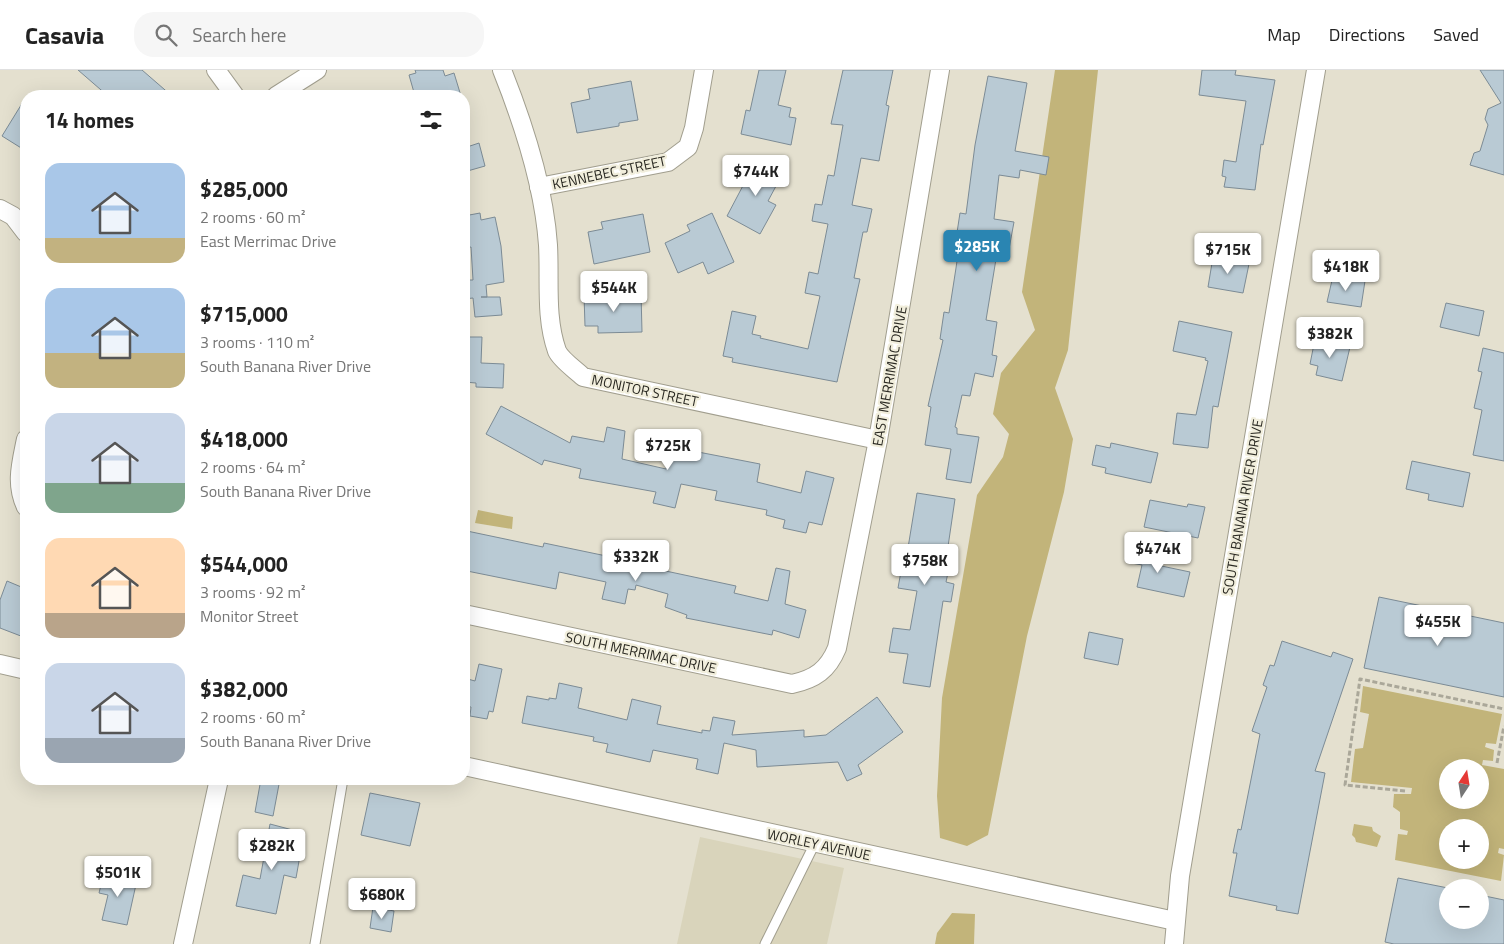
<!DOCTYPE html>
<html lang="en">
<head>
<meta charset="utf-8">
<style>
  body { margin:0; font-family:"Titillium Web",sans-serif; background:#f6f6f6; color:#222; height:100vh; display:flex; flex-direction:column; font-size:19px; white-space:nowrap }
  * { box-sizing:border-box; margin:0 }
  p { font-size:16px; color:#767676 }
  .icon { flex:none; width:28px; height:28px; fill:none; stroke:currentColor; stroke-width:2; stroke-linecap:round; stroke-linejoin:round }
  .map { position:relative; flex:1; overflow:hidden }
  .details { position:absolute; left:20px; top:20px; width:450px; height:695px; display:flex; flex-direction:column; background:#fff; border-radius:20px; box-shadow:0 5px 20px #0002 }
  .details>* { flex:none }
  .needle { width:32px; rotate:12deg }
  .fabs { position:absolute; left:1439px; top:689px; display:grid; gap:10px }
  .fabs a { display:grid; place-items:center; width:50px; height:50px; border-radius:50%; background:#fff; box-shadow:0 5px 20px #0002; font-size:25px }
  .price { position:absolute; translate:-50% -42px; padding:0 11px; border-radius:5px; background:#fff; color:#222; font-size:16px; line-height:32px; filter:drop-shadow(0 1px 2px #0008) }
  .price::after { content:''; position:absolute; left:50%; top:30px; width:15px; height:11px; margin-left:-8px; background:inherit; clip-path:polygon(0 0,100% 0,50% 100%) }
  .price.on { background:#2a85b2; color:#fff }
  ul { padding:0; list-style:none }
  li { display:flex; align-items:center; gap:15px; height:125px; padding:0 25px }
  li span { display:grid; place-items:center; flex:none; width:140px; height:100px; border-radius:15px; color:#555 }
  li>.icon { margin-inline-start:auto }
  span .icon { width:60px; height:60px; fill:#fffc; stroke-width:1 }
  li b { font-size:21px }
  h2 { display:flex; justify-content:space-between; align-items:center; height:60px; padding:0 25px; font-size:21px }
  header { display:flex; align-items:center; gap:30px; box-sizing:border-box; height:70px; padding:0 25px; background:#fff; border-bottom:1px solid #e0e0e0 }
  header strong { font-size:24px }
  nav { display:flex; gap:28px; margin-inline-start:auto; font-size:18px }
  .search { width:350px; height:45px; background:#f6f6f6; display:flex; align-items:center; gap:12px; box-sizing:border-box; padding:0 18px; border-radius:20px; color:#767676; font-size:19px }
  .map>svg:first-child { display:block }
  .built { fill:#d9d4bb }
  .water { fill:#c2b47a; fill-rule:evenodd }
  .building { fill:#b9cad4; stroke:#7c8b95 }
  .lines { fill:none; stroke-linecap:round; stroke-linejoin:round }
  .service-casing { stroke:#a19e8e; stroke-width:11 }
  .minor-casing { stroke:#a19e8e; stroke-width:20 }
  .path { stroke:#aaa799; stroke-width:3; stroke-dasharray:5 2.5; stroke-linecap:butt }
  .service { stroke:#fff; stroke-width:9 }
  .minor { stroke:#fff; stroke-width:18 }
  .labels { text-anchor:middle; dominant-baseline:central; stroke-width:4.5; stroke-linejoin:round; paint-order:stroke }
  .street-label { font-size:14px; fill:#2a2922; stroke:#f1eedc }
</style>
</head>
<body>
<header>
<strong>Casavia</strong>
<div class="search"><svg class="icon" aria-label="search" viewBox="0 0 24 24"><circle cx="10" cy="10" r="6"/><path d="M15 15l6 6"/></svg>Search here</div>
<nav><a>Map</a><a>Directions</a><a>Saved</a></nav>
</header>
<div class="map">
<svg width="1504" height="874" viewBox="0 0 1504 874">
  <rect width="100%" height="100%" fill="#e4e0cf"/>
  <polygon class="built" points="700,767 844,798 827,874 677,874"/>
  <g class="water">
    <polygon points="1055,0 1098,0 1068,280 1055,318 1073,369 1064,422 1027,566 988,765 967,776 940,768 937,726 942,628 977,425 1003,387 1009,364 993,344 1001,303 1035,260 1022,222"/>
    <polygon points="478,440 513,447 512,459 475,453"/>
    <path d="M1363,616l139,28 -6,30 -10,-1 -1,4 9,3 -1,11 -10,-1 -1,5 22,4v80l-5,-1 -1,5 6,2 -3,26 -106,-21 3,-26 9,1 1,-4 -8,-2v-17l-7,-5 1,-13h17l1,-6 -61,-6 4,-33 8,-1 6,-34 -9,-2zM1448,698h32v32h-32zM1448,758h32v32h-32z"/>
    <polygon points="1354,754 1372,757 1373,761 1381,766 1377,777 1356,772 1355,768 1352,765"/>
    <polygon points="952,843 975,844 974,874 935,874 937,863"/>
  </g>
  <g class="building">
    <polygon points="78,0 142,0 172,26 108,26"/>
    <polygon points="415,0 443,0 445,6 454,3 461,26 415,26 409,5 416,3"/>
    <polygon points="759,0 786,0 778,35 791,38 789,47 796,48 791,75 741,64 746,40 750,41"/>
    <polygon points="843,0 893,0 886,35 889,36 879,91 861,88 852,135 872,139 867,162 863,162 854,208 860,209 837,312 732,292 733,288 723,286 732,241 756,246 752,264 761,266 760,268 808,279 820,226 805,223 809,202 818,204 828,154 812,151 815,134 822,135 828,105 834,106 843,55 831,54"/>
    <polygon points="1202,0 1236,0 1235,5 1275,10 1263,75 1261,74 1255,120 1224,117 1226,107 1222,106 1224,90 1236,92 1246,31 1199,25"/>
    <polygon points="1480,0 1504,0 1504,105 1470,95 1474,83 1480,81 1488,55 1485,49 1488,39 1501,33"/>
    <polygon points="988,6 1027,13 1015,81 1049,87 1046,105 1020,100 1019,108 999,105 994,149 1014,152 1009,179 998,177 986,250 997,252 992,285 997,286 993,307 975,303 970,326 962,325 955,357 957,358 957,364 979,367 971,413 946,409 951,379 925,375 931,337 928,336 943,270 940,269 944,242 949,243 956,198 960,170 956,169 960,143 966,144 975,75"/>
    <polygon points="631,11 638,50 619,53 619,56 577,63 571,33 590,29 588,19"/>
    <polygon points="26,27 26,81 2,66"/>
    <polygon points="479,73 485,96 464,102 464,78"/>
    <polygon points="757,89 783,103 768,131 776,135 760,164 727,146"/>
    <polygon points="480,143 481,150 495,147 501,176 504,212 486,215 487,227 481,227 500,227 502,245 475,247 473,228 464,229 464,210 473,210 471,177 464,178 464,146"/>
    <polygon points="712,143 734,192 708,204 703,192 678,203 665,173 690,161 687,155"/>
    <polygon points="643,144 650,182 594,194 588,162 603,159 601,152"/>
    <polygon points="1213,187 1249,194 1243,223 1208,217"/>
    <polygon points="1333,206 1365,211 1361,237 1327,232"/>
    <polygon points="641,223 642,262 598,263 598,256 585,256 584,225"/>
    <polygon points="1446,233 1484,241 1479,266 1440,257"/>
    <polygon points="1179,251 1232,262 1218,337 1213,336 1208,378 1173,374 1177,343 1196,345 1208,291 1205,290 1206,288 1173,281"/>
    <polygon points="464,267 482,267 481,293 504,294 503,318 476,317 476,313 464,312"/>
    <polygon points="1315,269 1350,277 1342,311 1316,305 1318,296 1310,294"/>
    <polygon points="1483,278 1504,283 1504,391 1473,385 1482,340 1474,338 1482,302 1478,301"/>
    <polygon points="501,336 570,373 572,366 604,372 607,357 625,361 622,389 666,399 672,373 694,377 693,381 760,394 757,412 801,423 806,401 834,408 822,455 809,452 806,463 783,458 785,450 766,445 767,440 715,430 717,421 681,414 675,438 653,433 656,422 579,408 581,399 544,390 542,395 486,364"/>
    <polygon points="1111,373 1158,383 1151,413 1105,403 1106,398 1092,395 1096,375 1110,378"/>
    <polygon points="1412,391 1470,403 1463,437 1428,430 1429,424 1406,419"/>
    <polygon points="917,423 955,429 945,497 949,498 946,512 954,514 951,532 943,531 930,617 903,613 908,584 889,582 893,558 910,560 917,521 898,518 903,490 906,490"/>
    <polygon points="1150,430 1187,437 1188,434 1205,437 1198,468 1144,457"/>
    <polygon points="467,461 543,477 544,473 616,488 620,471 638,474 634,489 662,497 661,500 736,516 734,523 768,531 776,498 790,501 785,534 806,540 799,568 773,560 772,565 686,548 687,545 665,537 668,524 636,515 635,520 628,519 625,534 602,529 606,512 559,502 556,519 467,501 468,496 464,495 464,474"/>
    <polygon points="1130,475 1154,480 1152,494 1190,502 1184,527 1137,517 1142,495 1126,492"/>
    <polygon points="7,511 26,519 26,568 0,558 0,530"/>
    <polygon points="1379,527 1504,553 1504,627 1364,598"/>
    <polygon points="1089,562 1123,569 1118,595 1084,588"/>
    <polygon points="1282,571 1331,587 1333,582 1353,589 1315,701 1325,703 1298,844 1276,840 1277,836 1229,826 1237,783 1233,783 1238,759 1241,760 1260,664 1252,661 1267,617 1263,615 1270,595 1274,596"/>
    <polygon points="479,594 502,599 493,642 489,641 487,649 470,646 471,637 464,636 464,608 475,611"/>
    <polygon points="559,613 582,618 578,638 627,650 632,629 661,636 657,654 702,663 702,660 710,661 713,647 735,651 732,665 804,660 804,667 826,665 877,627 903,662 858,695 862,704 847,711 838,692 757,697 756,680 724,673 718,704 696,699 698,689 653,680 650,692 606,682 608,674 593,671 594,667 522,653 527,626 549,630 549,628 556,629"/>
    <polygon points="261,709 280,709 273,746 255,742"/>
    <polygon points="370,723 420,733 410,776 361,765"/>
    <polygon points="270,754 304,763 296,808 284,805 276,844 236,836 243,805 260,809"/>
    <polygon points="104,803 137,810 127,855 102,850 108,825 99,823"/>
    <polygon points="1398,808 1448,818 1448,850 1480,850 1480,825 1504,830 1504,874 1394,874 1385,872"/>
    <polygon points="373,837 394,841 391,862 370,858"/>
  </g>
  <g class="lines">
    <g class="service-casing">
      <g id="service">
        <polyline points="315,874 343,709"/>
        <polyline points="765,874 815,773"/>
      </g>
    </g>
    <g class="minor-casing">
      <g id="minor">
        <polyline points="216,0 235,26"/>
        <path d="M502,0c22,55 42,116 46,175 2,36 -3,72 9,106 4,9 19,19 26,26l295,63"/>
        <polyline points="276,26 317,0"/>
        <polyline points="539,117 668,92 688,77 694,58 704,0"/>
        <polyline points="0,139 13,146 26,163"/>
        <path d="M26,369c-5,25 -11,45 0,68"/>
        <path d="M464,544l328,70c23,-5 36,-14 45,-36l41,-208 62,-370"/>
        <polyline points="0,594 26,600"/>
        <polyline points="464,696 1175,851"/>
        <polyline points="183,874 219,709"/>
        <polyline points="1174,874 1180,806 1316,0"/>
      </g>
    </g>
    <g class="path">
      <polyline points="1497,693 1504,656"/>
      <polyline points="1405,721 1345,715 1360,609 1504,639"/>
    </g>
    <use href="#service" class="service"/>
    <use href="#minor" class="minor"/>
  </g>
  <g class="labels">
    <g class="street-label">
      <text transform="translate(609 102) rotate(-12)">KENNEBEC STREET</text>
      <text transform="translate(889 306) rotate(-80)">EAST MERRIMAC DRIVE</text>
      <text transform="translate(645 320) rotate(12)">MONITOR STREET</text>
      <text transform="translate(1242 437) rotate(-80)">SOUTH BANANA RIVER DRIVE</text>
      <text transform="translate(641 582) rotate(12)">SOUTH MERRIMAC DRIVE</text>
      <text transform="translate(819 774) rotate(12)">WORLEY AVENUE</text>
    </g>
  </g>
</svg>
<div class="fabs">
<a><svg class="needle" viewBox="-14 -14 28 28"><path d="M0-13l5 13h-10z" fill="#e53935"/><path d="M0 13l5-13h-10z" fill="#767676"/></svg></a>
<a>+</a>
<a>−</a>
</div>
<b class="price" style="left:756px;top:127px">$744K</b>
<b class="price on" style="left:977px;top:202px">$285K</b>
<b class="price" style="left:1228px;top:205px">$715K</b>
<b class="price" style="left:1346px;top:222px">$418K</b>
<b class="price" style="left:614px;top:243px">$544K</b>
<b class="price" style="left:1330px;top:289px">$382K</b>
<b class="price" style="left:668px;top:401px">$725K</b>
<b class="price" style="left:1158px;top:504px">$474K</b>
<b class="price" style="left:636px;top:512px">$332K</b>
<b class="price" style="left:925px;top:516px">$758K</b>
<b class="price" style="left:1438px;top:577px">$455K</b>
<b class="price" style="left:272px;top:801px">$282K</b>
<b class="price" style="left:118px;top:828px">$501K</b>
<b class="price" style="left:382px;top:850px">$680K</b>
<section class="details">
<h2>14 homes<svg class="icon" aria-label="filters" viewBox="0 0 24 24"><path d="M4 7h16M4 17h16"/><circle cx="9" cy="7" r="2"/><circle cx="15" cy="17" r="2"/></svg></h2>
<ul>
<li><span style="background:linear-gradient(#a9c7e8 75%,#c2b280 0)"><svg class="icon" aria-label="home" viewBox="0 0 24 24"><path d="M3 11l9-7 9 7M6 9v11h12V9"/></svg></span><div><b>$285,000</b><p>2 rooms · 60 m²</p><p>East Merrimac Drive</p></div></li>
<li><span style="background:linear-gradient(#a9c7e8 65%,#c2b280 0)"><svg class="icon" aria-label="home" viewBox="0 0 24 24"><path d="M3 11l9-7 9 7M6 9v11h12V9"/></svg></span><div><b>$715,000</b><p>3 rooms · 110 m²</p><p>South Banana River Drive</p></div></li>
<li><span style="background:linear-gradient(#c9d6e8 70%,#7fa58c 0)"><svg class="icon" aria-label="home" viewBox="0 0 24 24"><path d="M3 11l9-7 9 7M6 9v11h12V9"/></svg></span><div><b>$418,000</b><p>2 rooms · 64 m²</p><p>South Banana River Drive</p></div></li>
<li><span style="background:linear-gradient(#ffd9b3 75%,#b9a48a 0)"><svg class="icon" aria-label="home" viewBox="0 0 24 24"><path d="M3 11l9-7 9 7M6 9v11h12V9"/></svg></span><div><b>$544,000</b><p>3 rooms · 92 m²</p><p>Monitor Street</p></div></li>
<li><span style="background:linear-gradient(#c9d6e8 75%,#9aa5b1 0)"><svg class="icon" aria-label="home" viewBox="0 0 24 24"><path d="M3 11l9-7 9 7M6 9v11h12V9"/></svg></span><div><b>$382,000</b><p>2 rooms · 60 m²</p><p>South Banana River Drive</p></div></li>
</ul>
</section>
</div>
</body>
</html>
